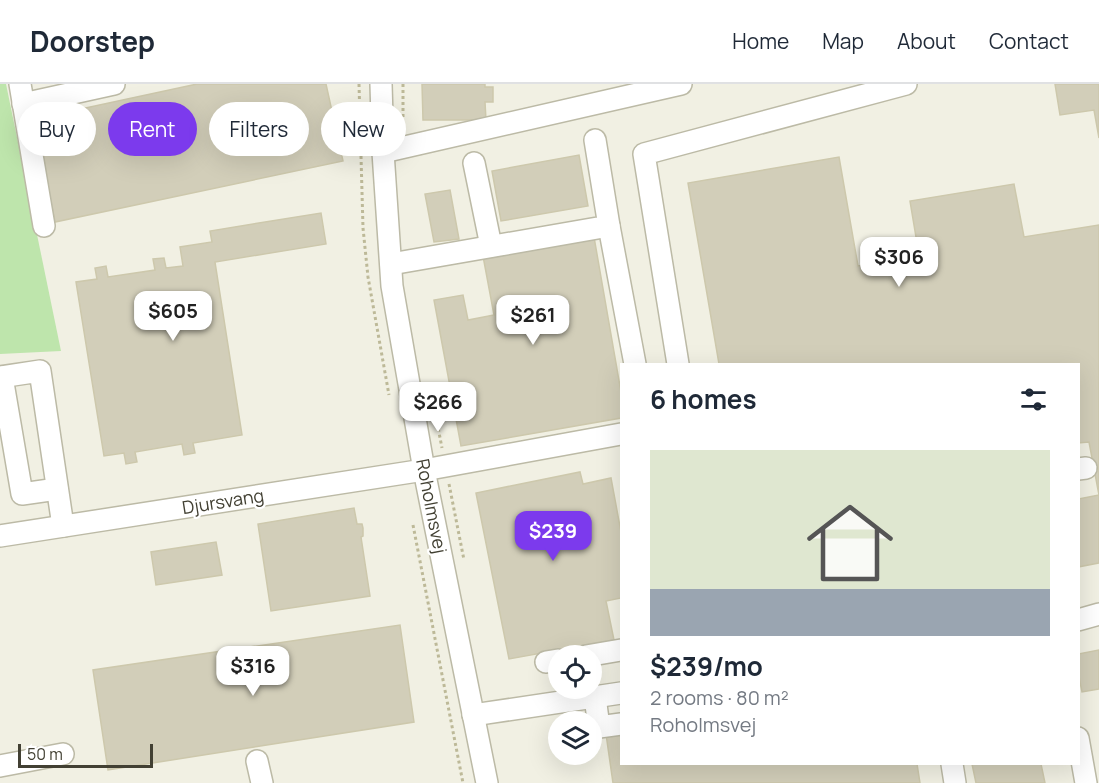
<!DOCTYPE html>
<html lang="en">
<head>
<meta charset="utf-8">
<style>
  body { margin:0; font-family:Manrope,sans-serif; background:#f2f2f3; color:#1f2937; height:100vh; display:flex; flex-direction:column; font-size:22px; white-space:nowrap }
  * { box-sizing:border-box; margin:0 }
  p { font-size:20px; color:#747a83 }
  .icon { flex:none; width:33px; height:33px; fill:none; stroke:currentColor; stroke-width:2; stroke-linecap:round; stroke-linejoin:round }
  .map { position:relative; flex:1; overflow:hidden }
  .panel { position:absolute; left:620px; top:279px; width:460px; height:402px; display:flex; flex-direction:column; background:#fff; border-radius:0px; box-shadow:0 6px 24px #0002 }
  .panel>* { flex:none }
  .top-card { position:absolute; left:18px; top:18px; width:512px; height:54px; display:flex; gap:12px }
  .fabs { position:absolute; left:548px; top:561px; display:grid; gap:12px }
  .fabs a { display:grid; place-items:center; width:54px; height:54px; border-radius:50%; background:#fff; box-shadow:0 6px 24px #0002; font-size:30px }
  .scale { position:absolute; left:18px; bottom:15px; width:135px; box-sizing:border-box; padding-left:6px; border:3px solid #424033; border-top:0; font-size:16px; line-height:21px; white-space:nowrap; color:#424033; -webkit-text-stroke:4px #fff; paint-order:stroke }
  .price { position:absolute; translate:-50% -51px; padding:0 14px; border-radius:12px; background:#fff; color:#222; font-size:20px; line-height:39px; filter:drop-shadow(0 2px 3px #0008) }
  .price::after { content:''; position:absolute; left:50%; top:36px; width:18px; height:14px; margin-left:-9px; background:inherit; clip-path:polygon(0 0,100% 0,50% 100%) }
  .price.on { background:#7c3aed; color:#fff }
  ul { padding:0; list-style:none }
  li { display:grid; align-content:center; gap:12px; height:318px; padding:0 30px }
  li span { display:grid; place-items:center; height:186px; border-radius:0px; color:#555 }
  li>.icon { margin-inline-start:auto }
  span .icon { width:108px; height:108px; fill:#fffc; stroke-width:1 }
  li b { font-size:26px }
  h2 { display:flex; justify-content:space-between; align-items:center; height:72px; padding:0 30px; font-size:26px }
  .pill { padding:0 21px; border-radius:27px; background:#fff; box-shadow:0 6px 24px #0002; font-size:21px; line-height:54px }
  .pill.on { background:#7c3aed; color:#fff }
  header { display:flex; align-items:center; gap:36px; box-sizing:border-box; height:84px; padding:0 30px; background:#fff; border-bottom:2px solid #e0e1e3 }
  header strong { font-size:28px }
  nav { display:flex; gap:33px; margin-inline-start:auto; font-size:21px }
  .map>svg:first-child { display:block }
  .green { fill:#bee5ac }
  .building { fill:#d2ceb9; stroke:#cdc8ac; stroke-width:1.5 }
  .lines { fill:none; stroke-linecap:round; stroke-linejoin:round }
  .minor-casing { stroke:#bcbaa6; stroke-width:24 }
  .path { stroke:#bdb998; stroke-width:3; stroke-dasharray:3 3; stroke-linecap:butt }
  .minor { stroke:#fff; stroke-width:21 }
  .labels { text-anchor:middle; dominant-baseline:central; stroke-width:4.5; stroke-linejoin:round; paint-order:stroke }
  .street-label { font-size:18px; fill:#424033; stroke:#fff }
</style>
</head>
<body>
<header>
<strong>Doorstep</strong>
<nav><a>Home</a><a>Map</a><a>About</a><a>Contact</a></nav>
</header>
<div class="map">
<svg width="1099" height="699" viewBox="0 0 1099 699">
  <rect width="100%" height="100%" fill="#f1f0e3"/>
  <polygon class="green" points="0,0 6,0 61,267 0,270"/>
  <g class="building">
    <polygon points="197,0 326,0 343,77 55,138 34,35"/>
    <polygon points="422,0 485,0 485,3 493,3 493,18 485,18 486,36 423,36"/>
    <polygon points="1055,0 1099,0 1099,54 1094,26 1060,31"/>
    <polygon points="579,71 588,122 501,137 492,87"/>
    <polygon points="839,73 858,182 919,171 910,117 1014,100 1024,153 1099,141 1099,479 1078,483 1078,415 1099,411 1089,358 1078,359 1078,280 719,280 688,99"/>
    <polygon points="450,106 459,155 434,158 425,110"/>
    <polygon points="321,129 326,160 215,178 242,351 193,359 195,369 184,371 182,360 135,368 137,378 126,380 124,369 104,372 76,198 97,195 95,184 106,182 108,193 155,186 153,175 164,174 166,184 183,182 180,163 212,158 210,147"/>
    <polygon points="594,153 621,308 621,334 461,362 434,216 463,211 468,236 494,231 483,172"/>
    <polygon points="580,388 583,400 611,394 621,448 621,514 606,517 614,556 509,575 476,409"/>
    <polygon points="354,424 357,440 362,440 363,444 363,452 361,453 370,512 271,527 258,440"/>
    <polygon points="216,458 222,491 156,501 151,468"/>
    <polygon points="400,541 414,638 108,686 93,586"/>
    <polygon points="1099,566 1099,605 1082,608 1078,588 1078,570"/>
    <polygon points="621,648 621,680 917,680 920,699 613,699 606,650"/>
    <polygon points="972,680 1041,680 1045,699 976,699"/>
  </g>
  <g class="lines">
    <g class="minor-casing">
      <g id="minor">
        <polyline points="20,0 44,142"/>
        <polyline points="381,0 383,68 392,202 424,386 487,699"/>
        <polyline points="23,20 114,0"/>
        <polyline points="383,68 681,0"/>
        <polyline points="474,79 491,162"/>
        <polyline points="609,142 635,280"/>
        <polyline points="391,180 609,142 595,56"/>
        <polyline points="678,280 644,70 906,0"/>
        <polyline points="0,293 40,287 63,442"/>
        <polyline points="2,293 22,410 57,405"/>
        <polyline points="1078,385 1086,384"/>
        <polyline points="0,452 424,386 621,350"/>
        <polyline points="1078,536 1099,530"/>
        <polyline points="586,572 621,566"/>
        <polyline points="546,578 558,576"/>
        <polyline points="595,613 599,643 621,640"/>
        <polyline points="473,631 621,609"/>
        <polyline points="1078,654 1086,699"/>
        <polyline points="257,677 262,699"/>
        <polyline points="952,680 955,699"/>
        <polyline points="0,682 63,670"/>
      </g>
    </g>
    <g class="path">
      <polyline points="359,0 363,144 368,193 389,311"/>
      <polyline points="403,0 403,35"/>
      <polyline points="436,333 442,364"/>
      <polyline points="449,400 464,476"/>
      <polyline points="413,441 463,699"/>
    </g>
    <use href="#minor" class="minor"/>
  </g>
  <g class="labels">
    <g class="street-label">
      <text transform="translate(223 417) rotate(-9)">Djursvang</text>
      <text transform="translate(432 422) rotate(79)">Roholmsvej</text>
    </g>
  </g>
</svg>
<div class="fabs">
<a><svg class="icon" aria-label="locate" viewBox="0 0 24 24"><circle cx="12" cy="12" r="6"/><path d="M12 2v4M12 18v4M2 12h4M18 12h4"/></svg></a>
<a><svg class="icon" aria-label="layers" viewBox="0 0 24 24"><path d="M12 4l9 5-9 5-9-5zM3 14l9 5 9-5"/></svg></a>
</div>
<div class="scale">50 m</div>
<b class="price" style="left:899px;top:204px">$306</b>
<b class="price" style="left:173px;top:258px">$605</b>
<b class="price" style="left:533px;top:262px">$261</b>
<b class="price" style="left:438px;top:349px">$266</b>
<b class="price on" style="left:553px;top:478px">$239</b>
<b class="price" style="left:253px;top:613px">$316</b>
<div class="top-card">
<a class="pill">Buy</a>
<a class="pill on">Rent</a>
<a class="pill">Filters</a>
<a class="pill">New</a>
</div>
<section class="panel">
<h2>6 homes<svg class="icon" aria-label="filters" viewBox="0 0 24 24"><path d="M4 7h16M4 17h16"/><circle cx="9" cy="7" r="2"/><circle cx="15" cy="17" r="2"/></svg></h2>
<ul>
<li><span style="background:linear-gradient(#dfe7d0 75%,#9aa5b1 0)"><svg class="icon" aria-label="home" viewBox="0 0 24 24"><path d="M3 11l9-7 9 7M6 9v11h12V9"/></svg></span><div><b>$239/mo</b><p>2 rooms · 80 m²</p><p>Roholmsvej</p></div></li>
</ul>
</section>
</div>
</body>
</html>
